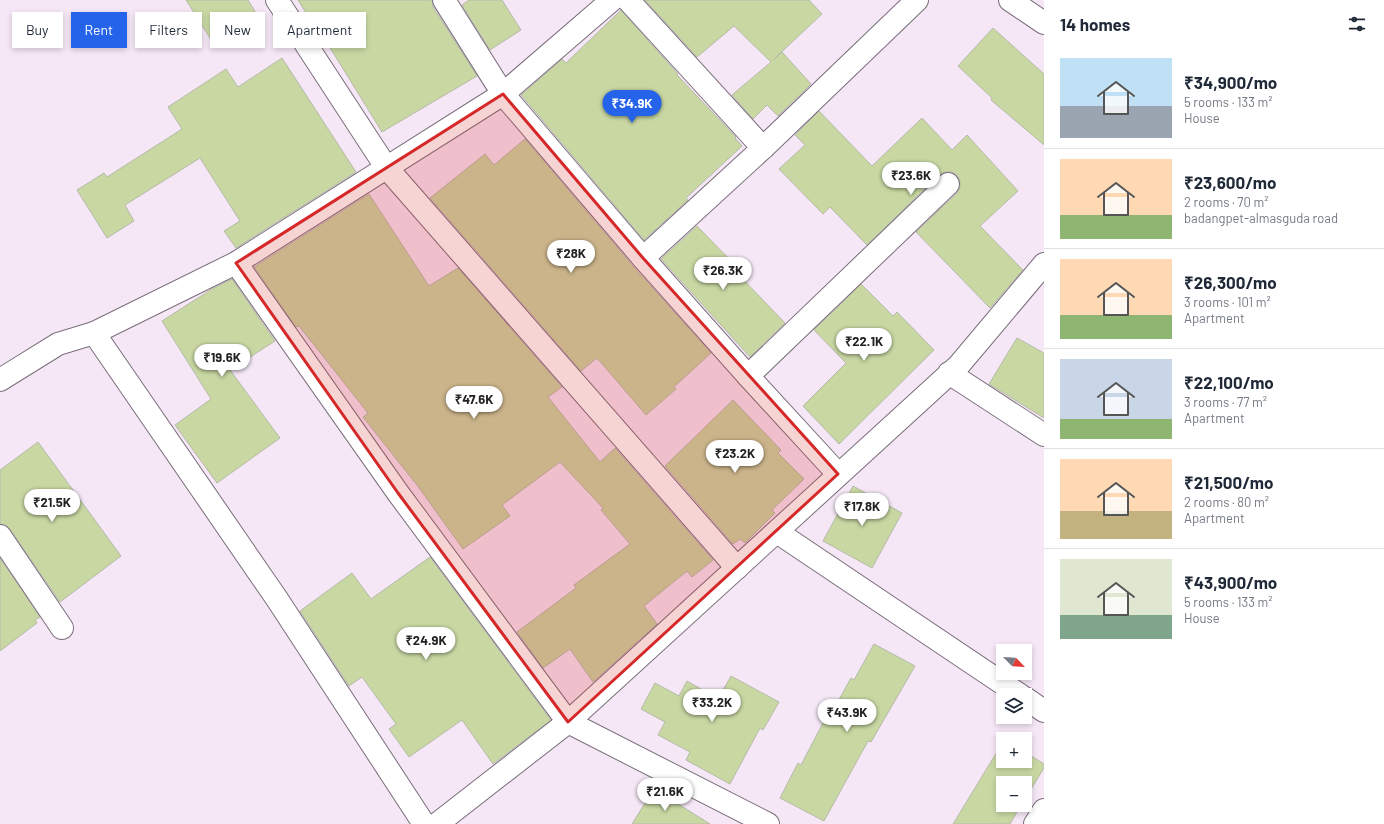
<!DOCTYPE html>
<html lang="en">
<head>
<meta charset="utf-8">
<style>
  body { margin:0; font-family:Barlow,sans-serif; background:#f6f6f7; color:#1f2937; height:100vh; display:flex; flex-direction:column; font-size:15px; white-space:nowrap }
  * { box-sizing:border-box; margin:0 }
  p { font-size:13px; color:#747a83 }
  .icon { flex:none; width:22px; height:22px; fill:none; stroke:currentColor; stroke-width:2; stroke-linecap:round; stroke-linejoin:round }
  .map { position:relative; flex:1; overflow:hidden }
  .details { display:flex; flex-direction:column; background:#fff; width:340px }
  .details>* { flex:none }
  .hud { position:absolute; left:12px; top:12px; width:380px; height:36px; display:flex; gap:8px }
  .needle { width:26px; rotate:114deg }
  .fabs { position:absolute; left:996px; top:644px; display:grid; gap:8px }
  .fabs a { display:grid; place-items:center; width:36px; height:36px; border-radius:0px; background:#fff; box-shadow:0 2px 6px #0003; font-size:20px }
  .price { position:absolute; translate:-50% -34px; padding:0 9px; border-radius:14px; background:#fff; color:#222; font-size:13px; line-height:26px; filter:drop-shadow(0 1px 2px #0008) }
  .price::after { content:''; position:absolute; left:50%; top:24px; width:12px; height:9px; margin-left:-6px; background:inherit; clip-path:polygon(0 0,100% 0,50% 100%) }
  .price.current { background:#2563eb; color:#fff }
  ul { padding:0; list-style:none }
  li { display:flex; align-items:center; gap:12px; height:100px; padding:0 16px }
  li+li { border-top:1px solid #e0e1e3 }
  li span { display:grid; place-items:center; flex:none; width:112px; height:80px; border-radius:0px; color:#555 }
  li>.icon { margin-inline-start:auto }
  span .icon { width:48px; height:48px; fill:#fffc; stroke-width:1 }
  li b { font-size:17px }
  h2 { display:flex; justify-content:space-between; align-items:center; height:48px; padding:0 16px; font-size:17px }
  .chip { padding:0 14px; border-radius:0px; background:#fff; box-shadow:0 2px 6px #0003; font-size:14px; line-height:36px }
  .chip.current { background:#2563eb; color:#fff }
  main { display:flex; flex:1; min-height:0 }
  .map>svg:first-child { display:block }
  .building { fill:#c9d8a3; stroke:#b5baa9 }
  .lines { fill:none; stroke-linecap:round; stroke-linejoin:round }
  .street-casing { stroke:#7a6e7b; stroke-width:24 }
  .secondary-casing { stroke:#7a6e7b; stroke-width:24 }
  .street { stroke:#fff; stroke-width:22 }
  .secondary { stroke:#fff; stroke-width:22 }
  .marked { fill:#d62828; fill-opacity:0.2; stroke:#d62828; stroke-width:3; stroke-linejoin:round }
</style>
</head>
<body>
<main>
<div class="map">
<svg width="1044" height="824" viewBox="0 0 1044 824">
  <rect width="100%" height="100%" fill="#f5e7f6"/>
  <g class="building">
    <polygon points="186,0 248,0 259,18 215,46"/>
    <polygon points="298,0 432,0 433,7 477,76 382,132 321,33 319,34"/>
    <polygon points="469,0 502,0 521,30 490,50 462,5"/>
    <polygon points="645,0 809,0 822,14 773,60 782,52 811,84 778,116 767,105 753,119 732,95 771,62 734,26 697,57"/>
    <polygon points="621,10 678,74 677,75 736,137 735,138 742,146 686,198 688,200 644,240 521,95 562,59 566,63"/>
    <polygon points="993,28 1044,74 1044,145 991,100 992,98 958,66"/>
    <polygon points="282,58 356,172 236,248 224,231 240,221 200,158 125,205 134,221 107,238 77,190 104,173 107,177 182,129 168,107 226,69 238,87"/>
    <polygon points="819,111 872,166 922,118 952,150 967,135 1018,191 980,226 1023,270 990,308 916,232 957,193 960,188 960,181 957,175 952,172 945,172 939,175 867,245 830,207 823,214 779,169 805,145 795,135"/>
    <polygon points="525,139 633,266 711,353 674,387 676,389 646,415 597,358 581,371 430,198 485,154 494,165"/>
    <polygon points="369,194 429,286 458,268 562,387 548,397 600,462 615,448 713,560 692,577 687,571 644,606 657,624 593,682 570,649 543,668 517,632 576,588 574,585 630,544 601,510 603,508 560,462 502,505 510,516 463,549 417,485 363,417 368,413 299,326 296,327 254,267"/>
    <polygon points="697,226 740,270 737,273 785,323 750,357 661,259"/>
    <polygon points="232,279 275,341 230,370 280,438 217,483 175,425 211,399 162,321 212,289"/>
    <polygon points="861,284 893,316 897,312 934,350 839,444 803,406 846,363 814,330"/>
    <polygon points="1017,338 1044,353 1044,418 989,384"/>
    <polygon points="733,400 781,450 778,453 804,479 772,510 775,513 745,543 740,539 733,544 665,466"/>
    <polygon points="38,442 121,556 60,602 10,529 6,525 0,524 0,470"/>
    <polygon points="853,486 902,513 872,568 823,541"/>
    <polygon points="430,557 551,720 493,764 462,720 409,757 389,729 396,724 362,677 349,686 300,611 352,573 371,599"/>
    <polygon points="0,558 40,617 35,620 37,623 0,651"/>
    <polygon points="874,644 915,666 871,742 868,741 824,821 780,798 798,763 801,765 824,721 826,723 851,678 854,680"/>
    <polygon points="731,676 779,702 763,730 760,728 730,784 686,760 690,752 658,735 665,722 641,709 655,683 679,696 687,681 718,699"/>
    <polygon points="1003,742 1003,761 1025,761 1025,752 1044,764 1044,768 1025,799 1025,783 1003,783 1003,805 1021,805 1010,824 953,824"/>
    <polygon points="654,789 710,824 632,824"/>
  </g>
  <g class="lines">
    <g class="street-casing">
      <g id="street">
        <polyline points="277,0 386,167 737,568"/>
        <polyline points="444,0 503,94 643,258 748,376 838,474"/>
        <polyline points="628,0 763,148"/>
        <polyline points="643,258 763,148 917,0"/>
        <polyline points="236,263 398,493 568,722 768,824"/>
        <polyline points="94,333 277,599 424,824"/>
        <polyline points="949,373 1044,435"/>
        <polyline points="748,376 948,184"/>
        <polyline points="0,380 58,344 94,333 236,263 503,94 612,0"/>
        <polyline points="777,532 1020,695"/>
        <polyline points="0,536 62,628"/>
        <polyline points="1025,698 1044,711"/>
        <polyline points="437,824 568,722 959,365 1044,264"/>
        <polyline points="1035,824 1044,810"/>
      </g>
    </g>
    <g class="secondary-casing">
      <polyline id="secondary" points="1010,0 1044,23"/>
    </g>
    <use href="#street" class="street"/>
    <use href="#secondary" class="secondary"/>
  </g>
  <path class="marked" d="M503,94l140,164 195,216 -270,248 -170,-229 -162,-230z"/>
</svg>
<div class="fabs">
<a><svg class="needle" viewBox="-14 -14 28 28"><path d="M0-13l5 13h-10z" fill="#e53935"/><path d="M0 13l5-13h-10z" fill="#747a83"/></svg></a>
<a><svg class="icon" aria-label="layers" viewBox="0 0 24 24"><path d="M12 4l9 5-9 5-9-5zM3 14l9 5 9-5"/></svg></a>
<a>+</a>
<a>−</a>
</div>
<b class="price current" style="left:632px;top:124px">₹34.9K</b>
<b class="price" style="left:911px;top:196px">₹23.6K</b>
<b class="price" style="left:571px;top:274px">₹28K</b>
<b class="price" style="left:723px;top:291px">₹26.3K</b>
<b class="price" style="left:864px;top:362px">₹22.1K</b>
<b class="price" style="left:222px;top:378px">₹19.6K</b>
<b class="price" style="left:474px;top:420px">₹47.6K</b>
<b class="price" style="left:735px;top:474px">₹23.2K</b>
<b class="price" style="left:52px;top:523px">₹21.5K</b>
<b class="price" style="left:862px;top:527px">₹17.8K</b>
<b class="price" style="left:426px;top:661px">₹24.9K</b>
<b class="price" style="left:712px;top:723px">₹33.2K</b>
<b class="price" style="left:847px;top:733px">₹43.9K</b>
<b class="price" style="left:665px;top:812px">₹21.6K</b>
<div class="hud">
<a class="chip">Buy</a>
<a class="chip current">Rent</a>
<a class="chip">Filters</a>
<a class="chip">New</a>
<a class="chip">Apartment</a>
</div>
</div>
<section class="details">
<h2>14 homes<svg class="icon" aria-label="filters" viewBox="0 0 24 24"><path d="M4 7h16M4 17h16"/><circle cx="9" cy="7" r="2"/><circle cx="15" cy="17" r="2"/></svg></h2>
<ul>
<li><span style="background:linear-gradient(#bfe0f5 60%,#9aa5b1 0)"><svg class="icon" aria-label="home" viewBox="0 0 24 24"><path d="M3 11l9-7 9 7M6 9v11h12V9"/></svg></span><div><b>₹34,900/mo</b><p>5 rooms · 133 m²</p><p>House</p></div></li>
<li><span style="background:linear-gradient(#ffd9b3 70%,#8fb573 0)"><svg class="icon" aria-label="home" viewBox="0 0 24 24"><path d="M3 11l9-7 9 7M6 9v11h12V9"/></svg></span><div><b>₹23,600/mo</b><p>2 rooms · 70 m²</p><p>badangpet-almasguda road</p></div></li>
<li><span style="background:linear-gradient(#ffd9b3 70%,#8fb573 0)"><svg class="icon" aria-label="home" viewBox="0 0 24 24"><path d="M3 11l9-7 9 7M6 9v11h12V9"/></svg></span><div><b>₹26,300/mo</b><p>3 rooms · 101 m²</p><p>Apartment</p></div></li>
<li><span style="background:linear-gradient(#c9d6e8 75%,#8fb573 0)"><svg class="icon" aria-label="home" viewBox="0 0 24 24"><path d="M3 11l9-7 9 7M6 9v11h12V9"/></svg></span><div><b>₹22,100/mo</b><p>3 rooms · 77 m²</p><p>Apartment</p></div></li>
<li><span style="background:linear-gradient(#ffd9b3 65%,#c2b280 0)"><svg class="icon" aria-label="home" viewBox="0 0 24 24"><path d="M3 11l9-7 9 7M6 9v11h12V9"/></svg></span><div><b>₹21,500/mo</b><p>2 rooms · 80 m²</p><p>Apartment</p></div></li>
<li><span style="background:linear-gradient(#dfe7d0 70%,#7fa58c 0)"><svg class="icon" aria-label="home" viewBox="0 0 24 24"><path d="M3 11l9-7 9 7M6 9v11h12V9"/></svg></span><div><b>₹43,900/mo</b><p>5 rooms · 133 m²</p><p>House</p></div></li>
</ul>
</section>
</main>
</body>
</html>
